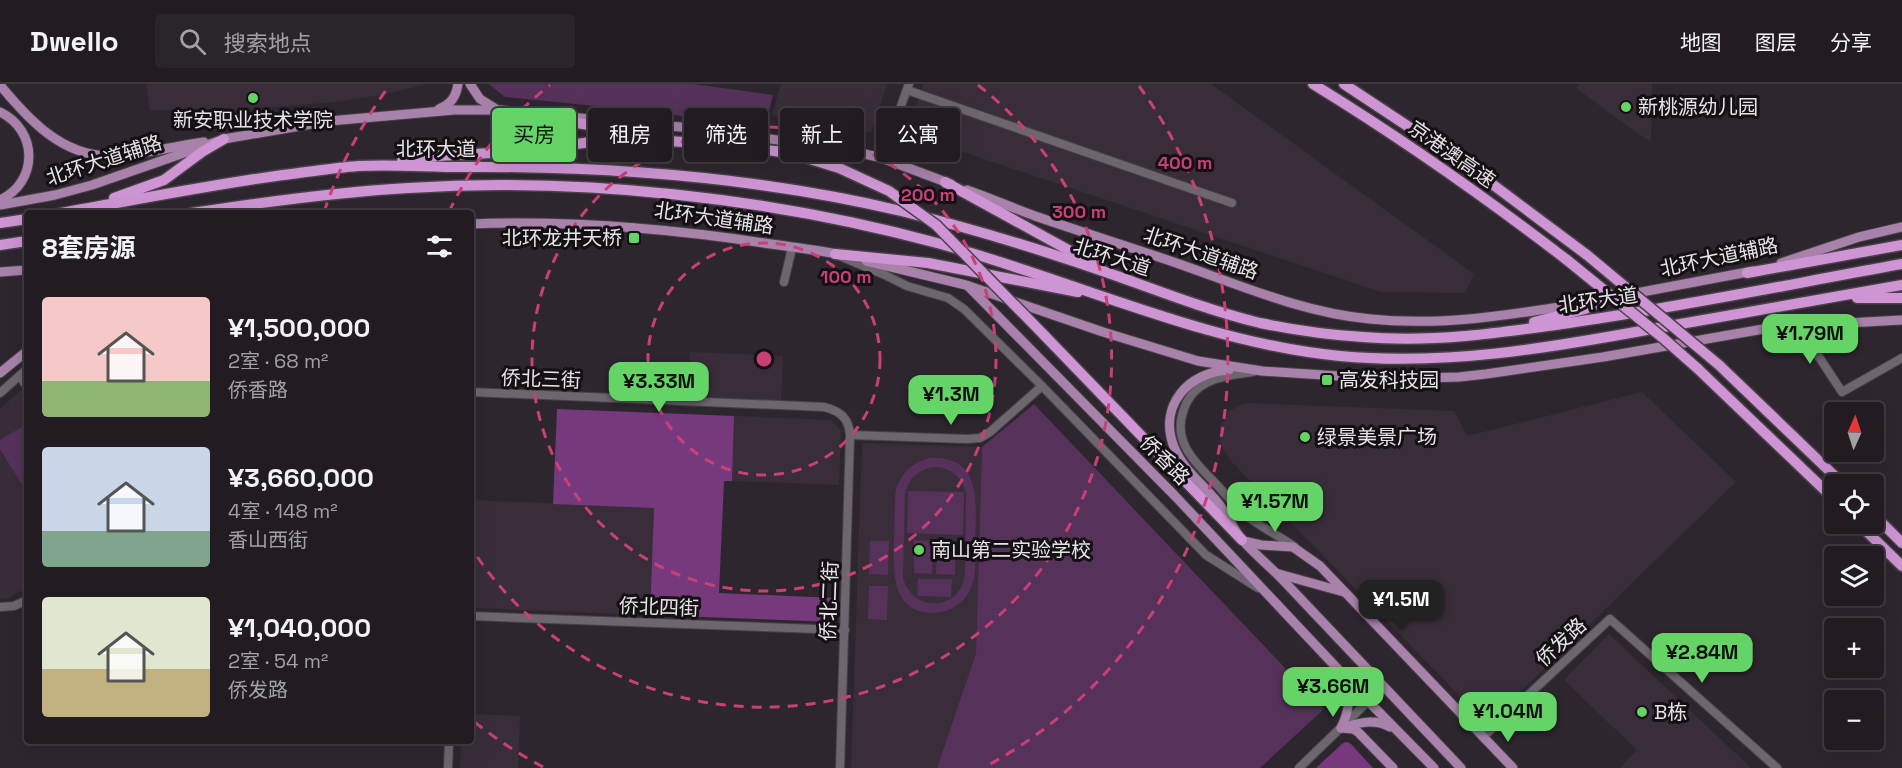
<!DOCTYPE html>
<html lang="zh">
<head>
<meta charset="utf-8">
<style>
  body { margin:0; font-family:"Space Grotesk","Noto Sans SC",sans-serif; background:#2a252a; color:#f1f3f6; height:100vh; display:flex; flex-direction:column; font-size:22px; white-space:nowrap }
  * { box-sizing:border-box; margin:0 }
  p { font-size:20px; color:#a2a1a5 }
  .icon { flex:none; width:33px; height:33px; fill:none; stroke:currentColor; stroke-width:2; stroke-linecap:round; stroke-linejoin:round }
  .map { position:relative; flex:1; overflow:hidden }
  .details { position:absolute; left:24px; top:126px; width:450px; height:534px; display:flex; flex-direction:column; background:#221c22; border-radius:6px; box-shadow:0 6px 24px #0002,0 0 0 2px #3f3a40 }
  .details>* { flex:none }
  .banner { position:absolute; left:492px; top:24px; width:570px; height:54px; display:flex; gap:12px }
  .needle { width:39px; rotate:3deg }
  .controls { position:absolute; left:1824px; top:318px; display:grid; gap:12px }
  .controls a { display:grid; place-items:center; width:60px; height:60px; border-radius:6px; background:#221c22; box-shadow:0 6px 24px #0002,0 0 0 2px #3f3a40; font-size:30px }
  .price { position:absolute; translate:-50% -51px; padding:0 14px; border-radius:12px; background:#65d467; color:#111; font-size:20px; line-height:39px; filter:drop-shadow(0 2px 3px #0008) }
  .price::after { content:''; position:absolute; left:50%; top:36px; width:18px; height:14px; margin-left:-9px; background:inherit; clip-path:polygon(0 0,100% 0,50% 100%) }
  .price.on { background:#222; color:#fff }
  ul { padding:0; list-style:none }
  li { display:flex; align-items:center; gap:18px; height:150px; padding:0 18px }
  li span { display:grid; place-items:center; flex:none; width:168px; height:120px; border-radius:6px; color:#555 }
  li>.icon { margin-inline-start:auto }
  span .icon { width:72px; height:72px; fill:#fffc; stroke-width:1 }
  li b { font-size:26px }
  h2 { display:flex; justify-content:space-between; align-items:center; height:72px; padding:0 18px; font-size:26px }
  .chip { padding:0 21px; border-radius:6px; background:#221c22; box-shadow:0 6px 24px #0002,0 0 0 2px #3f3a40; font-size:21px; line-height:54px }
  .chip.on { background:#65d467; color:#111 }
  header { display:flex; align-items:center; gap:36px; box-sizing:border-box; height:84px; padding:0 30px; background:#221c22; border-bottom:2px solid #3f3a40 }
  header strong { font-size:28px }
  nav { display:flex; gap:33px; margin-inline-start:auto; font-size:21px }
  .search { width:420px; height:54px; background:#2a252a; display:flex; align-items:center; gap:15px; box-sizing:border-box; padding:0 21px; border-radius:6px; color:#a2a1a5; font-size:22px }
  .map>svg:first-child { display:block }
  .built { fill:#392d3a }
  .green { fill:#56325a; fill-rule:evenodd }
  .forest { fill:#77397d }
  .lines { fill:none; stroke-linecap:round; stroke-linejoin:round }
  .minor-casing { stroke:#484248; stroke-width:10 }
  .major-casing { stroke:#484248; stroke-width:11 }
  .highway-casing { stroke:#484248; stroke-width:13 }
  .minor { stroke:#6e666f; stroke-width:8 }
  .major { stroke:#a882ab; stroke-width:9 }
  .highway { stroke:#ce94d3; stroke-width:10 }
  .highway-bridge-casing { stroke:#484248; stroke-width:13; stroke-linecap:butt }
  .highway-bridge { stroke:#ce94d3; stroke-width:10 }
  .ring { fill:none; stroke:#c94077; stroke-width:3; stroke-dasharray:10 8 }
  .poi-dot { fill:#65d467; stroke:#141014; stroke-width:2 }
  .labels { text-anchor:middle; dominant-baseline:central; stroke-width:6; stroke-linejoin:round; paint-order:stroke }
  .poi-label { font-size:20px; fill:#e7e2e7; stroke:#141014; text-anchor:start }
  .street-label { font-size:20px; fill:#e7e2e7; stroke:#141014 }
  .centre { fill:#c94077; stroke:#141014; stroke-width:3 }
  .ring-label { font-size:18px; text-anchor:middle; font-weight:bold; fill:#c94077; stroke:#141014; stroke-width:6; stroke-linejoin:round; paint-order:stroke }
</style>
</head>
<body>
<header>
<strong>Dwello</strong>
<div class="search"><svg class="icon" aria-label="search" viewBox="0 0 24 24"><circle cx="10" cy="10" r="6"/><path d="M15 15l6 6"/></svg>搜索地点</div>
<nav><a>地图</a><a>图层</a><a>分享</a></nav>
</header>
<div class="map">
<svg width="1902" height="684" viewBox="0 0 1902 684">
  <rect width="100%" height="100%" fill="#2e262e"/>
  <g class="built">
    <polygon points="146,0 427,0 381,11 335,18 242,26 196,27 150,26"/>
    <polygon points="781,0 887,0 871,49 772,31"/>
    <polygon points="924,0 1211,0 1474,190 1465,209 1381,208 906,49"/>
    <polygon points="1579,0 1652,0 1651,58 1626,41 1576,4"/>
    <polygon points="690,268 783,272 781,317 688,313"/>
    <polygon points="21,306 27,315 27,503 8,515 0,514 0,325"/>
    <polygon points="1642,308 1736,398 1487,640 1231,377 1221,361 1219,352 1220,343 1229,327 1246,319 1454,327 1467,352"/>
    <polygon points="734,332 831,336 841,347 839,401 732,397"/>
    <polygon points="862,359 982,363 976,569 937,684 851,684"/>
    <polygon points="471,416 654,424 650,531 471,524"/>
    <polygon points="1609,550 1751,684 1620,684 1637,666 1564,596"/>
    <polygon points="471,630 520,632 518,684 460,684 461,657 471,657"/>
  </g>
  <g class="green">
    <polygon points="489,0 693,0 773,11 768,30 758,42 703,36 666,29 505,13"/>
    <polygon points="1034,320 1324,625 1260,684 937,684 976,569 982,363"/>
    <polygon points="27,340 27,402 24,404 0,365 0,356"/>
    <path d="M929,374c54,-3 47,46 46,84 0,17 3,38 -8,53 -7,11 -21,18 -35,18 -44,-1 -38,-48 -38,-79 1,-15 0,-30 2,-45 6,-17 16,-26 33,-31zM937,383c15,2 25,10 29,26l-1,81c-4,37 -52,40 -62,4l2,-81c2,-18 14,-29 32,-30z"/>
    <polygon points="908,407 964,408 963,451 907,449"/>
    <polygon points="914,456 933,457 932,490 914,489"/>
    <polygon points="870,457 889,457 888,491 869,490"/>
    <polygon points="937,457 956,457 955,491 936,490"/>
    <polygon points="918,495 952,495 951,513 917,512"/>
    <polygon points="869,502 888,502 887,536 868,535"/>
  </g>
  <g class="forest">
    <polygon points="557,325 734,332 732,397 724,397 719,509 834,514 834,538 650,531 654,424 553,420"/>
    <polygon points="1347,658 1351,660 1373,684 1316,684 1343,659"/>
  </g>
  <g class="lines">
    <g class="minor-casing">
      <g id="minor">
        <polyline points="907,6 1232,119"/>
        <polyline points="882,74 909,0"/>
        <polyline points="842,173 885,191 907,202 948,214 964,225 1042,302 1206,471 1258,504"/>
        <polyline points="784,198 792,164"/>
        <polyline points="1798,241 1842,308 1902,274"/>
        <path d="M1253,288c-27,3 -59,7 -69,37 -13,34 13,55 35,78 9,10 18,22 29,30 15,11 31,19 47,30"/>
        <polyline points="20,292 27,303"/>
        <path d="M471,308l353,15c16,4 25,11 26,28l-10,333"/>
        <polyline points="0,309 27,285"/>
        <polyline points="850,351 967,355 980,354 990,348 1042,302"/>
        <polyline points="0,523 14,522 27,516"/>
        <polyline points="471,532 845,546"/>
        <polyline points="1483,653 1610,535 1777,684"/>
        <polyline points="448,684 449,657"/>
        <polyline points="1299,684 1383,603"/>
      </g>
    </g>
    <g class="major-casing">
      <g id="major">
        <polyline points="470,0 480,15 496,25"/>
        <path d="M0,1c28,34 61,70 108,71 32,0 65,-10 96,-14"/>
        <path d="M439,25c12,-5 17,-12 19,-25"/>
        <path d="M0,28c38,18 39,70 0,88"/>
        <polyline points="568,33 703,45 852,67 882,74 951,100"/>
        <path d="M967,106c23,8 46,18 68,26 49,17 99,32 147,49 62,22 123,48 188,54 77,8 152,-6 227,-18"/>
        <polyline points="0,121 55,111 92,101 224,55 329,37 454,26 501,26 536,31"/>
        <path d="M471,140c100,-4 194,4 293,19 25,4 51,6 77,12"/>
        <polyline points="866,177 966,201 1103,248 1198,277 1262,287 1385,295 1459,293 1486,290 1603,273 1775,243 1902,236"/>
        <polyline points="1781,179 1859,153 1902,143"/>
        <polyline points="0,188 27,186"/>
        <polyline points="968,202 1175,412 1368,617 1434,684"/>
        <polyline points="1610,214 1753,187"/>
        <path d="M1229,286c-41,2 -71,36 -55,77 9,23 30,38 45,57 9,12 15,27 25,38 11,12 24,23 36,35 60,63 120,127 181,191"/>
        <polyline points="0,289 27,267"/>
        <polyline points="1244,457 1261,461 1293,463 1320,482 1513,684"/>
        <polyline points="1279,490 1344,508"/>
        <path d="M1346,643c15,-5 29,-8 44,0"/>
        <polyline points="1341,644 1353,645 1358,648 1393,684"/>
        <path d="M1341,644c9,-18 10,-32 1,-51"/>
      </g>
    </g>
    <g class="highway-casing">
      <g id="highway">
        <path d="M1313,0c88,54 172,113 254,176"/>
        <polyline points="1344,0 1468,82 1587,171"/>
        <polyline points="531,31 641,50"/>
        <polyline points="402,77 437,72 512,68 608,56 631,55 685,58"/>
        <polyline points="945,98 1092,179"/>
        <polyline points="114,114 164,96 202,68 224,55"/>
        <path d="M61,129c74,-13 148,-28 222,-38 25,-3 50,-7 75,-9 34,-2 69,1 104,1 147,-1 296,10 439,44 73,18 145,40 216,65 47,17 94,35 143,47 34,7 68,12 103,14 69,6 137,-4 206,-14 111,-16 222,-39 333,-59"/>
        <path d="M192,129c72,-11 144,-21 217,-25 172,-11 362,10 528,55 133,36 266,100 403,113 105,10 209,-8 312,-27 84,-15 167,-30 250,-44"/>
        <polyline points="0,139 27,135"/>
        <polyline points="0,161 27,157"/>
        <polyline points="835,170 928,179 1078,208"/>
        <polyline points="1747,189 1902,161"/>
        <polyline points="1857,214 1902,214"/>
        <polyline points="1534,238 1585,225 1605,215"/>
        <polyline points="1044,251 1242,456"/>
        <polyline points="1719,281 1843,400"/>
        <polyline points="1697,284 1834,415"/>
        <polyline points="1874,431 1902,459"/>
        <polyline points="1859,440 1902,482"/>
      </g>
    </g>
    <use href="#minor" class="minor"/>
    <use href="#major" class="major"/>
    <use href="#highway" class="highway"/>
    <g class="highway-bridge-casing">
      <g id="highway-bridge">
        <polyline points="685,58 775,67 800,72 839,84 889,107 936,141 1044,251"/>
        <polyline points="1587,171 1719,281"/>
        <polyline points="1567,176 1663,254 1697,284"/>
      </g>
    </g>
    <use href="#highway-bridge" class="highway-bridge"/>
  </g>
  <g class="ring">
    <circle cx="764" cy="275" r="116"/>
    <circle cx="764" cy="275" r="232"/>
    <path d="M449 128A348 348 0 0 1 550 1M978 1A348 348 0 1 1 472 465"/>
    <path d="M543 683A464 464 0 0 1 472 636M324 128A464 464 0 0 1 389 2M1139 2A464 464 0 0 1 985 683"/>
  </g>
  <g class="poi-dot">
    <circle cx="253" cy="14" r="6"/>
    <circle cx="1626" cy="23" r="6"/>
    <rect x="628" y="148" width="12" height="12" rx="3"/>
    <rect x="1321" y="290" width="12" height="12" rx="3"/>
    <circle cx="1305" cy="353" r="6"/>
    <circle cx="919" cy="466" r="6"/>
    <circle cx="1642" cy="628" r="6"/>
  </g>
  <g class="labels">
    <g class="poi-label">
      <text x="1638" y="23">新桃源幼儿园</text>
      <text x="253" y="36" text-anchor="middle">新安职业技术学院</text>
      <text x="622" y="154" text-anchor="end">北环龙井天桥</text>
      <text x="1339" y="296">高发科技园</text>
      <text x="1317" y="353">绿景美景广场</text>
      <text x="931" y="466">南山第二实验学校</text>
      <text x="1654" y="628">B栋</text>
    </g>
    <g class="street-label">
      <text x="436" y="65">北环大道</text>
      <text transform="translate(1452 70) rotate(35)">京港澳高速</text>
      <text transform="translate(104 76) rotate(-18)">北环大道辅路</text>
      <text transform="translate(714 134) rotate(8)">北环大道辅路</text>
      <text transform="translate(1201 169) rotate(19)">北环大道辅路</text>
      <text transform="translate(1112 173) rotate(18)">北环大道</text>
      <text transform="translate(1719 173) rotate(-12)">北环大道辅路</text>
      <text transform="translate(1598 216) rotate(-8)">北环大道</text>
      <text transform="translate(541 295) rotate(2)">侨北三街</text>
      <text transform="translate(1165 376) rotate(45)">侨香路</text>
      <text transform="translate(829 517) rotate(-88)">侨北二街</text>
      <text transform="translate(659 523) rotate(2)">侨北四街</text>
      <text transform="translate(1561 558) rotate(-43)">侨发路</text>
    </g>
  </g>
  <circle cx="764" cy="275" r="9" class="centre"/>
  <g class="ring-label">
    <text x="1185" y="85">400 m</text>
    <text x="928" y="117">200 m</text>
    <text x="1079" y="134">300 m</text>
    <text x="846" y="199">100 m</text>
  </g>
</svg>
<div class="controls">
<a><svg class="needle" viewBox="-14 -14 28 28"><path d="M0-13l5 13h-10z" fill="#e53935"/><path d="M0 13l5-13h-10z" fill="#a2a1a5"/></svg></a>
<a><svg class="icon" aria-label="locate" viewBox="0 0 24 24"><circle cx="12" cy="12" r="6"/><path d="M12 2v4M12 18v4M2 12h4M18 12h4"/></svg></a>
<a><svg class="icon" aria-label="layers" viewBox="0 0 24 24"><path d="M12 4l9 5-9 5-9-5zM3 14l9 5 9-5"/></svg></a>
<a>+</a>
<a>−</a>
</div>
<b class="price" style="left:1810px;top:281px">¥1.79M</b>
<b class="price" style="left:659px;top:329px">¥3.33M</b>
<b class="price" style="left:951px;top:342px">¥1.3M</b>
<b class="price" style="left:1275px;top:449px">¥1.57M</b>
<b class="price on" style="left:1401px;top:547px">¥1.5M</b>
<b class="price" style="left:1702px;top:600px">¥2.84M</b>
<b class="price" style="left:1333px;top:634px">¥3.66M</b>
<b class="price" style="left:1508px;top:659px">¥1.04M</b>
<div class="banner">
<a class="chip on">买房</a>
<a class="chip">租房</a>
<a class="chip">筛选</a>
<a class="chip">新上</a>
<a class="chip">公寓</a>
</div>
<section class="details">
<h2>8套房源<svg class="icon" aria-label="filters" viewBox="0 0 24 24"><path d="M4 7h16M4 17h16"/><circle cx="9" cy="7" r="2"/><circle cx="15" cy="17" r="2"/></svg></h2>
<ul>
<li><span style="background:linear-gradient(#f6c9c9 70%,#8fb573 0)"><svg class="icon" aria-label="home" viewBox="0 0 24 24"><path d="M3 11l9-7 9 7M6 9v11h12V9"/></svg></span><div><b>¥1,500,000</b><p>2室 · 68 m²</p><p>侨香路</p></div></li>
<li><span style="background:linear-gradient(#c9d6e8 70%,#7fa58c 0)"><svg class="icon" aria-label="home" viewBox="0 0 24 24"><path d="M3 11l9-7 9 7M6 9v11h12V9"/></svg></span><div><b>¥3,660,000</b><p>4室 · 148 m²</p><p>香山西街</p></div></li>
<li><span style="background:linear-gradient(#dfe7d0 60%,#c2b280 0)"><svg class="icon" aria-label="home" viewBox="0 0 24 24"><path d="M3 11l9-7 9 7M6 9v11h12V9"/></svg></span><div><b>¥1,040,000</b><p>2室 · 54 m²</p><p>侨发路</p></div></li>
</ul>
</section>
</div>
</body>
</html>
